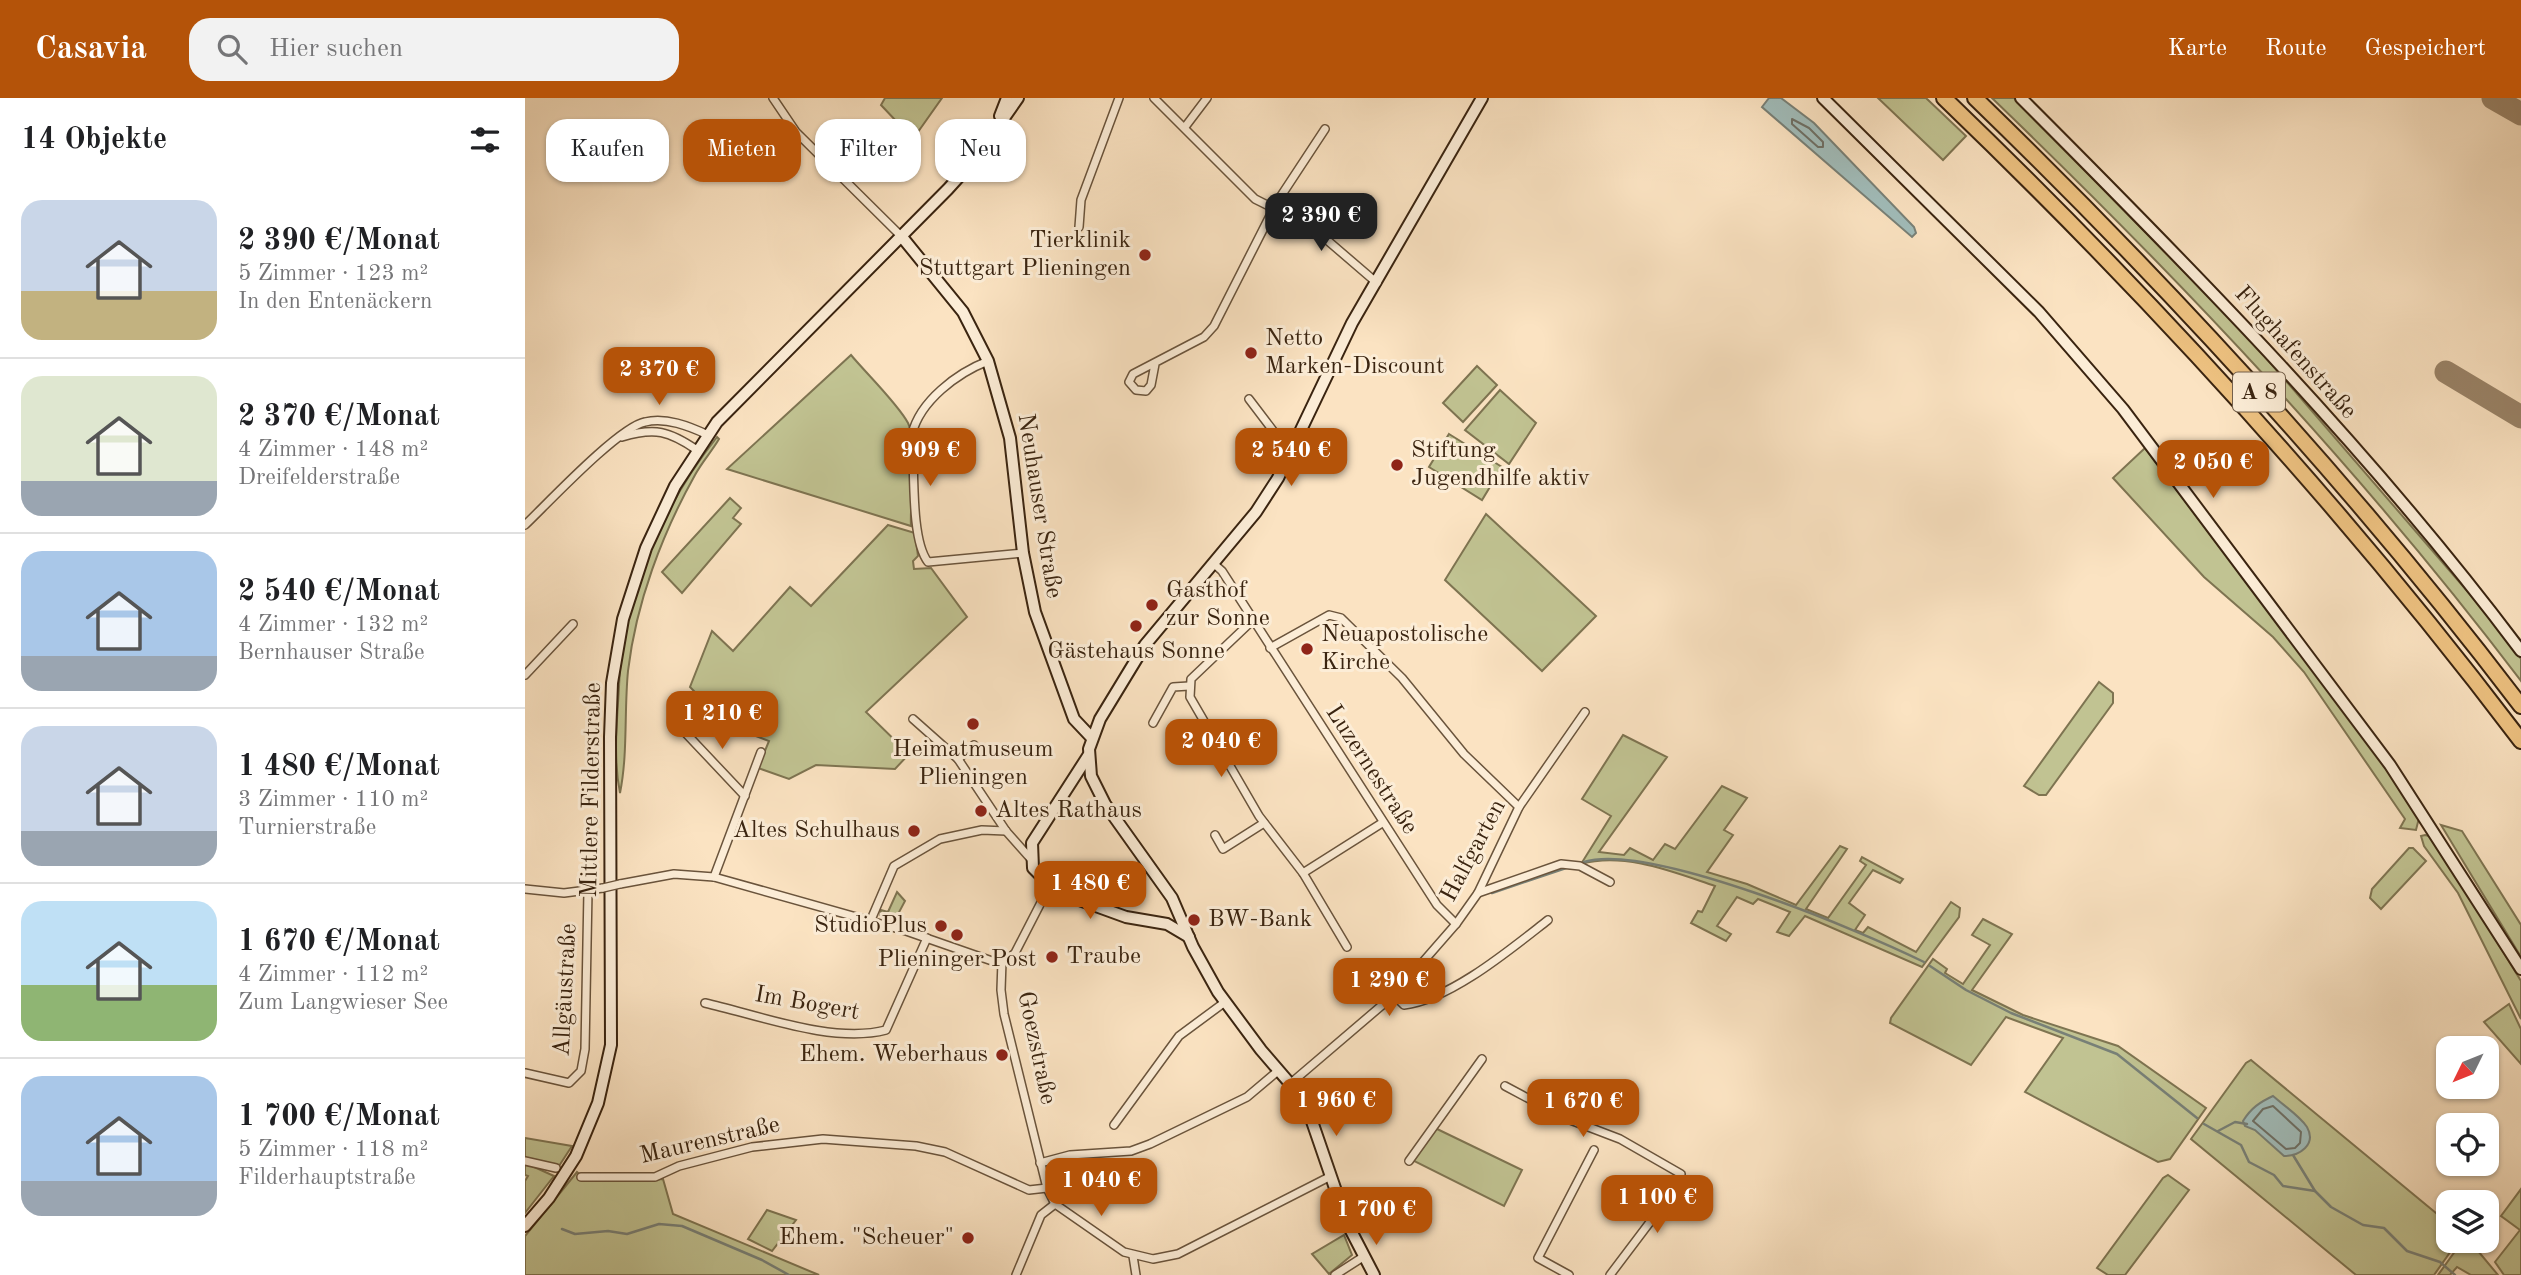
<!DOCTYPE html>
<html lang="de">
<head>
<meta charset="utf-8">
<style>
  body { margin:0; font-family:"Old Standard TT",serif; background:#f2f2f2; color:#202124; height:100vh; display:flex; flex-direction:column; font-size:26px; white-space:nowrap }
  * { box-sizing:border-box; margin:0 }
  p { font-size:23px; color:#757577 }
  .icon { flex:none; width:38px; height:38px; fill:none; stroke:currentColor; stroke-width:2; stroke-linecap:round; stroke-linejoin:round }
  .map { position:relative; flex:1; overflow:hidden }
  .side { display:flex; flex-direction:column; background:#fff; width:525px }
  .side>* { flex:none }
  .banner { position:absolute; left:21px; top:21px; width:665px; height:63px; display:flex; gap:14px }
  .needle { width:46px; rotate:227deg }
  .fabs { position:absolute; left:1911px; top:938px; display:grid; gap:14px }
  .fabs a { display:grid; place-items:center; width:63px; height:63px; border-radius:14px; background:#fff; box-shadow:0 2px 5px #0004; font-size:35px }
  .price { position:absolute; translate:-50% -60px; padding:0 16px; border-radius:14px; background:#b45309; color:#fff; font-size:23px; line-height:46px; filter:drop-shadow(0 2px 4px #0008) }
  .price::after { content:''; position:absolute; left:50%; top:42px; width:21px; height:16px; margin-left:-10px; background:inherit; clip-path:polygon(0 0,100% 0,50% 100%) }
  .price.on { background:#222; color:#fff }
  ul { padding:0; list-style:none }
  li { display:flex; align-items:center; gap:21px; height:175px; padding:0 21px }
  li+li { border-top:2px solid #e0e0e0 }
  li span { display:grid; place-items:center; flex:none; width:196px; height:140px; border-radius:21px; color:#555 }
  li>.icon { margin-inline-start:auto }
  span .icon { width:84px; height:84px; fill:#fffc; stroke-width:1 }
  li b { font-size:30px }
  h2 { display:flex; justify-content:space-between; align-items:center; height:84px; padding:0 21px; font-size:30px }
  .pill { padding:0 24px; border-radius:21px; background:#fff; box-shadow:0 2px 5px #0004; font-size:24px; line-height:63px }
  .pill.on { background:#b45309; color:#fff }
  header { display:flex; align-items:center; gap:42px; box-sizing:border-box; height:98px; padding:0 35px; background:#b45309; color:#fff }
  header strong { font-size:33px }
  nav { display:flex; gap:38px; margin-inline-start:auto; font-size:24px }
  .search { width:490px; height:63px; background:#f2f2f2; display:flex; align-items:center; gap:18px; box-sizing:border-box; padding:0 24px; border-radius:21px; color:#757577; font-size:26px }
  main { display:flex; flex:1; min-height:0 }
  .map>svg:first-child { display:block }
  .green { fill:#c1c392; stroke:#7e7451; stroke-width:2 }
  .water { fill:#a1bdbb; stroke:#788077; stroke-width:2 }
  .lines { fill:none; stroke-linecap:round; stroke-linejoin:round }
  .shore { stroke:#6e7066; stroke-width:2 }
  .stream { stroke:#788077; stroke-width:2.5 }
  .taxiway { stroke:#9a8469; stroke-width:23 }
  .minor-casing { stroke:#6a543c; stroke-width:10 }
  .secondary-casing { stroke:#3a2410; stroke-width:14 }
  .motorway-casing { stroke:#3a2410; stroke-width:18 }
  .minor { stroke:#fcedd7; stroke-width:7 }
  .secondary { stroke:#fcedd7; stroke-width:10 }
  .motorway { stroke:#eec281; stroke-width:14 }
  .minor-bridge-casing { stroke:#6a543c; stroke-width:10; stroke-linecap:butt }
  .minor-bridge { stroke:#fcedd7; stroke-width:7 }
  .poi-dot { fill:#8f2418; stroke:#fcedd7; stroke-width:2.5 }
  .labels { text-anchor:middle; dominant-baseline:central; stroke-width:6; stroke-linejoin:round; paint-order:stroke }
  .shield { fill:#fcedd7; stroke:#74604c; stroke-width:2 }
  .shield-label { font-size:23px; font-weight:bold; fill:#3a2410 }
  .poi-label { font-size:24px; fill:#3a2410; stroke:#fcedd7; text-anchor:start }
  .street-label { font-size:24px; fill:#3a2410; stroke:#fcedd7 }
</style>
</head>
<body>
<header>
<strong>Casavia</strong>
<div class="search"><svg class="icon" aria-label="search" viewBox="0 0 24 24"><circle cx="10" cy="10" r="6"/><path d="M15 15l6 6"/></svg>Hier suchen</div>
<nav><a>Karte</a><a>Route</a><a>Gespeichert</a></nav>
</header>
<main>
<section class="side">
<h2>14 Objekte<svg class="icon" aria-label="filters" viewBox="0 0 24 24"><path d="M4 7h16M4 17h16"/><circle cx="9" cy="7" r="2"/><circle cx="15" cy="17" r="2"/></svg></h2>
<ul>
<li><span style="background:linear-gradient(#c9d6e8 65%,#c2b280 0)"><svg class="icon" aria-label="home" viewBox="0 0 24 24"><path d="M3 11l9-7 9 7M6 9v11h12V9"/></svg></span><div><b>2 390 €/Monat</b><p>5 Zimmer · 123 m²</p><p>In den Entenäckern</p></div></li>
<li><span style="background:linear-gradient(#dfe7d0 75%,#9aa5b1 0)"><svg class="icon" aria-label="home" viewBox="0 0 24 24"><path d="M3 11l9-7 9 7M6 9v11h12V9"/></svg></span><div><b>2 370 €/Monat</b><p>4 Zimmer · 148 m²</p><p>Dreifelderstraße</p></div></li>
<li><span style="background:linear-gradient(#a9c7e8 75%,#9aa5b1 0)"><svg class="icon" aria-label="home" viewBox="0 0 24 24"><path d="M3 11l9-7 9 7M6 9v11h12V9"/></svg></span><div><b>2 540 €/Monat</b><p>4 Zimmer · 132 m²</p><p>Bernhauser Straße</p></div></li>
<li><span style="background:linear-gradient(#c9d6e8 75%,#9aa5b1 0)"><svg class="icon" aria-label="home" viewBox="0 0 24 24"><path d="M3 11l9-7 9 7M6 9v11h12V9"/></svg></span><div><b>1 480 €/Monat</b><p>3 Zimmer · 110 m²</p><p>Turnierstraße</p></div></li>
<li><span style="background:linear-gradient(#bfe0f5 60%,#8fb573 0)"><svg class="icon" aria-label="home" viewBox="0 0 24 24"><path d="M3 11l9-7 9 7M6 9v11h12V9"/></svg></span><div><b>1 670 €/Monat</b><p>4 Zimmer · 112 m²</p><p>Zum Langwieser See</p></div></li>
<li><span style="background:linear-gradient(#a9c7e8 75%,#9aa5b1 0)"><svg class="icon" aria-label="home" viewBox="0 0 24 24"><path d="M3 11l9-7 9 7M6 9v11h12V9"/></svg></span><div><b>1 700 €/Monat</b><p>5 Zimmer · 118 m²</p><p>Filderhauptstraße</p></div></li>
</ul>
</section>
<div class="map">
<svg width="1996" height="1177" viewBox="0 0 1996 1177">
  <rect width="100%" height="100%" fill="#fbe3c2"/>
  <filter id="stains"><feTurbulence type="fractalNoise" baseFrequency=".00286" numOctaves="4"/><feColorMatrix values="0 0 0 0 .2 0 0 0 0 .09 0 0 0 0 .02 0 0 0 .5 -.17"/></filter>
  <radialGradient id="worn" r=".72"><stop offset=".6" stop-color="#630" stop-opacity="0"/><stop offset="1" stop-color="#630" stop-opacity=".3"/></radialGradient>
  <g class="green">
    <polygon points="360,0 417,0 388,41 356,7"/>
    <polygon points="1353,0 1401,0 1441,38 1418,62"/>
    <path d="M1467,0h22l234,239 239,277 34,45v22c-159,-210 -340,-401 -529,-583z"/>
    <path d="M326,257c14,17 47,49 57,68 13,26 1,75 3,103l-184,-57z"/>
    <polygon points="952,268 972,287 938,324 918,305"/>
    <polygon points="975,292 1011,325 984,366 940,332"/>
    <polygon points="924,336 977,369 957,402 904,369"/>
    <path d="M192,339l2,2c-7,12 -17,23 -24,36 -33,59 -59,128 -67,196 -4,41 0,82 -8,122 -6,-30 -4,-60 -2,-90 2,-28 2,-58 9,-85 16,-65 49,-129 90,-181z"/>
    <polygon points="1620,350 1850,654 1894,720 1891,732 1875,730 1880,721 1779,574 1748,539 1679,479 1588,380"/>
    <polygon points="205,400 216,410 208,420 216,426 157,495 137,474"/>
    <polygon points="961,416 1071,518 1017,573 920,482"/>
    <polygon points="363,427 390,435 393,458 388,463 389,471 406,470 442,519 341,614 384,656 370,671 291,667 264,681 233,670 244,643 202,627 165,589 187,533 208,553 265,489 286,508"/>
    <polygon points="1574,584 1588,595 1588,605 1521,697 1514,697 1499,688"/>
    <path d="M1098,637l44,22 -68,95 25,3 6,-7 23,12 12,-16 10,5 47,-63 25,12 -23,32 9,5 -26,37 40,12 49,21 44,-59 7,3 -41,60 22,9 38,-53 -6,-4 2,-4 41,22 -3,4 -27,-13 -24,33 16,12 -10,15 8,3 5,-6 48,25 35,-50 9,6 -1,9 -37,50 -117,-51 -16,20 -12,-4 13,-20 -32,-13 -5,5 -16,-7 -20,29 14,8 -5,7 -35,-18 7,-12 4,1 13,-26c-42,-14 -90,-34 -134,-22l30,-48 -29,-17z"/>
    <polygon points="1916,727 1937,733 1996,827 1996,859"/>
    <polygon points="1900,737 1908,739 1996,883 1996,921 1933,795 1899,748 1896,738"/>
    <polygon points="1884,750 1888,750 1901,763 1856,811 1845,800 1847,791"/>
    <polygon points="372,794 380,803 371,820 355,817 356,812 363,814"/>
    <polygon points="1458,821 1487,836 1447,892 1498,917 1593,948 1681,1010 1645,1061 1633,1064 1500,994 1538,940 1481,919 1446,967 1365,925 1366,920 1408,861 1422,871 1420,875 1438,886 1465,847 1447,837"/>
    <polygon points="1984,906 1996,931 1996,966 1959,924"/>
    <polygon points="1726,962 1923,1125 1923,1143 1933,1143 1909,1177 1831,1177 1666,1041 1721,965"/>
    <polygon points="910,1030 997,1072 979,1108 887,1062"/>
    <polygon points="0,1040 47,1048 34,1068 0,1061"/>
    <polygon points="0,1065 29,1078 0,1115 0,1083 3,1078 0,1077"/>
    <polygon points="52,1074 63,1083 138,1081 148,1116 294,1177 0,1177 0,1138"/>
    <polygon points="1643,1077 1664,1092 1600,1177 1583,1177 1572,1170 1638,1080"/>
    <polygon points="1996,1091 1996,1177 1979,1177 1970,1164 1995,1132 1976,1118"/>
    <polygon points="242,1112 271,1122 247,1153 223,1141"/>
    <polygon points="819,1137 827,1157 804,1176 787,1156"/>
    <polygon points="1941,1145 1948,1147 1973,1177 1946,1177 1932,1169 1925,1177 1913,1177 1931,1152"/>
  </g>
  <g class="water">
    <polygon points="1244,0 1256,0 1289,25 1389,129 1391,135 1387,139 1237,9"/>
    <path d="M1748,998c10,9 27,20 34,31 10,18 -8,29 -23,29l-29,-26 -10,-4 -2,-5c8,-13 17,-19 30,-25z"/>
  </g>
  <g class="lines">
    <g class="shore">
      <polygon points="1267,21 1284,30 1298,44 1298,49 1293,49 1267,26"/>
      <polygon points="1748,1008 1776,1034 1775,1045 1770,1050 1761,1051 1728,1023 1738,1011"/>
    </g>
    <g class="stream">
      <path d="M1059,764c65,-20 275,68 340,100"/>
      <polyline points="967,795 1041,770"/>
      <polyline points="1405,868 1441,892 1486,915 1592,956 1672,1020"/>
      <polyline points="1679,1026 1716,1047 1724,1064 1749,1077 1758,1088 1790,1093 1806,1109 1838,1127 1859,1130 1882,1153 1915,1164 1930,1177"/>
      <polyline points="1693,1033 1710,1024 1722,1026"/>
      <polyline points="1768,1057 1790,1093"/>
      <polyline points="37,1131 50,1136 83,1133 102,1136 134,1126 157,1128 237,1162 264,1177"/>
    </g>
    <g class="taxiway">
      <polyline points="1968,0 1996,16"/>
      <polyline points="1921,274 1996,319"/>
    </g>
    <g class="minor-casing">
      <g id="minor">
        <polyline points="248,0 271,34 377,139"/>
        <polyline points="629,0 730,101 788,130 852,185"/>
        <polyline points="660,29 682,0"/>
        <polyline points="554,129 556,102 594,0"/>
        <path d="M463,263c-31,12 -68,40 -76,73 3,31 -2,105 16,128l95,-9"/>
        <polyline points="630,266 626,287 621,293 611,292 604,284 608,276 679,239 689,228 752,104 800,31"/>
        <polyline points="724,301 765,355"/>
        <path d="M97,339c33,-10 47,-6 75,13"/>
        <path d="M0,427c23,-22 94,-98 120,-103 21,-5 44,4 63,13"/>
        <polyline points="688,465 697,473 912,807 931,826"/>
        <polyline points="728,522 666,581 665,599 734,718 778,775 822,849"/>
        <polyline points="745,550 804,517 816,520 877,580 939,656 994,709"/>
        <polyline points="0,577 48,526"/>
        <polyline points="388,621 433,661"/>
        <polyline points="628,625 648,589 664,588"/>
        <polyline points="153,627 220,698"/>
        <polyline points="449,647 433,661 481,733 505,760"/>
        <polyline points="690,737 698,751 739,725"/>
        <polyline points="778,775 857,725"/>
        <polyline points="189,779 236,654"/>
        <polyline points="95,786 149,776 189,779 381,833 470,864 481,863 490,855 525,787"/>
        <polyline points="0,791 39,795 78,790"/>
        <polyline points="953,795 1036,766 1055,768 1085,784"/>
        <polyline points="345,824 369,768 415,741 457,732 481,733"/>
        <polyline points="477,863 476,892 479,916 522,1090 530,1106 599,1154 628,1161 653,1156 806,1078"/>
        <path d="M869,897l10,10c46,-5 108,-57 144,-85"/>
        <path d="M180,905c53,12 128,41 181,27l41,-92"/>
        <polyline points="0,975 44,985 56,973 60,951 63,793"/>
        <polyline points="766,985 869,897 931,826 953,795 994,709 1060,614"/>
        <polyline points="980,988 1040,1020 1095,1041 1156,1076 1153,1087 1085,1177"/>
        <polyline points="589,1027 654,938 700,904"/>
        <polyline points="0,1063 31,1070"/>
        <polyline points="884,1063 957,961"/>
        <polyline points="515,1065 545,1057 606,1053 625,1046 722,999 754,972"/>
        <polyline points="56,1079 130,1079 154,1068 227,1049 298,1041 391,1048 420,1054 504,1092 522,1090"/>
        <polyline points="608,1158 611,1177"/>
        <polyline points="491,1177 516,1117 530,1106"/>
        <polyline points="810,1177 838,1159"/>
        <polyline points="1044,1177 1013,1160 1069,1052"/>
      </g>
    </g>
    <g class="secondary-casing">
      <g id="secondary">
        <polyline points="1298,0 1514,214 1598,311 1865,667 1996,871"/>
        <path d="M1496,0c175,175 351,354 500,553"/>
        <polyline points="475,18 482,0"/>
        <polyline points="377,139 438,214 463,263 485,340 498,455 510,514 549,621 566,639"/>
        <polyline points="563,658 507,745 508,770 525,787 557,803 601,819 642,826 664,839"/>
        <polyline points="0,1128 24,1100 51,1058 73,1005 86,947 85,639 87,585 98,521 121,450 150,388 192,324 423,91 451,60 493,0"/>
        <polyline points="849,1177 822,1125 780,1003 736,952 693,894 668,849 647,800 580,706 566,678 564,651 575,621 620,547 731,414 753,380 827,225 957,0"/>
      </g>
    </g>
    <g class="motorway-casing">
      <g id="motorway">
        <path d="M1419,0c208,200 403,413 577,643"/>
        <path d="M1450,0c196,190 381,391 546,608"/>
      </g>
    </g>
    <use href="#minor" class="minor"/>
    <use href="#secondary" class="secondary"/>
    <use href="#motorway" class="motorway"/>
    <g class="minor-bridge-casing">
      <polyline id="minor-bridge" points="78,790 95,786"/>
    </g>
    <use href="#minor-bridge" class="minor-bridge"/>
  </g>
  <g class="poi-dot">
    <circle cx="620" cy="157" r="7"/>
    <circle cx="726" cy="255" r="7"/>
    <circle cx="872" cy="367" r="7"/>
    <circle cx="627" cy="507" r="7"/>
    <circle cx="611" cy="528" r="7"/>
    <circle cx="782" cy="551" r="7"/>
    <circle cx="448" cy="626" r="7"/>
    <circle cx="456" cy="713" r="7"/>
    <circle cx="389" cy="733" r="7"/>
    <circle cx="669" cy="822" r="7"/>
    <circle cx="416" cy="828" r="7"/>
    <circle cx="432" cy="837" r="7"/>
    <circle cx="527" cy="859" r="7"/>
    <circle cx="477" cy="957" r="7"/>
    <circle cx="443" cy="1140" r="7"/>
  </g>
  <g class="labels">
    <rect class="shield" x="1708" y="274.5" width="52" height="39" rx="5"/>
    <g class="shield-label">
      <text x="1734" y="294">A 8</text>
    </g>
    <g class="poi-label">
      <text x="606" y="143" text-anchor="end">Tierklinik<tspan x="606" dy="28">Stuttgart Plieningen</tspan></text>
      <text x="740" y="241">Netto<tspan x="740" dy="28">Marken-Discount</tspan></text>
      <text x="886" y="353">Stiftung<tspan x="886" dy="28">Jugendhilfe aktiv</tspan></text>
      <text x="641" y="493">Gasthof<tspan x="641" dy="28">zur Sonne</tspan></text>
      <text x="796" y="537">Neuapostolische<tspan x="796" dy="28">Kirche</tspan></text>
      <text x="611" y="554" text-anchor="middle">Gästehaus Sonne</text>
      <text x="448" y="652" text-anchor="middle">Heimatmuseum<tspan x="448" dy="28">Plieningen</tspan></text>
      <text x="470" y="713">Altes Rathaus</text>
      <text x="375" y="733" text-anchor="end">Altes Schulhaus</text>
      <text x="683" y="822">BW-Bank</text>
      <text x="402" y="828" text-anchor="end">StudioPlus</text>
      <text x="541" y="859">Traube</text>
      <text x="432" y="862" text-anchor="middle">Plieninger Post</text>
      <text x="463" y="957" text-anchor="end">Ehem. Weberhaus</text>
      <text x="429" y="1140" text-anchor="end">Ehem. "Scheuer"</text>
    </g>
    <g class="street-label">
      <text transform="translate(1770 255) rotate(48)">Flughafenstraße</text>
      <text transform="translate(514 408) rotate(81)">Neuhauser Straße</text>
      <text transform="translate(846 672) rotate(57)">Luzernestraße</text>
      <text transform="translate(67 692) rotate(-89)">Mittlere Filderstraße</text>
      <text transform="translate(949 753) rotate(-62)">Halfgarten</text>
      <text transform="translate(41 892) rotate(-87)">Allgäustraße</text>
      <text transform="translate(282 906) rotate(10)">Im Bogert</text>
      <text transform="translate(511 950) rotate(78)">Goezstraße</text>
      <text transform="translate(185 1043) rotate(-13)">Maurenstraße</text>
    </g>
  </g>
  <rect width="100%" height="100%" filter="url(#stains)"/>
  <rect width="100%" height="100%" fill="url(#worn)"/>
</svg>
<div class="fabs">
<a><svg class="needle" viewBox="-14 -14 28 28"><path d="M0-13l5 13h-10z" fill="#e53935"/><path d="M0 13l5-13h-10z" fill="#757577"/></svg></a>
<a><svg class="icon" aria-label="locate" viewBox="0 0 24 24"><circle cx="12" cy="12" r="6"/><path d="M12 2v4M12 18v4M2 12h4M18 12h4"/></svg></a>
<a><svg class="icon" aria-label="layers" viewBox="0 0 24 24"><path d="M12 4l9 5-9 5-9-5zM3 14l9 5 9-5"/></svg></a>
</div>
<b class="price on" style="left:796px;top:155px">2 390 €</b>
<b class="price" style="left:134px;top:309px">2 370 €</b>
<b class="price" style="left:405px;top:390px">909 €</b>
<b class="price" style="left:766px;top:390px">2 540 €</b>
<b class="price" style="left:1688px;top:402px">2 050 €</b>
<b class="price" style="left:197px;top:653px">1 210 €</b>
<b class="price" style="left:696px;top:681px">2 040 €</b>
<b class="price" style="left:565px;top:823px">1 480 €</b>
<b class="price" style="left:864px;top:920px">1 290 €</b>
<b class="price" style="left:811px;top:1040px">1 960 €</b>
<b class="price" style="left:1058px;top:1041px">1 670 €</b>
<b class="price" style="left:576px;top:1120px">1 040 €</b>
<b class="price" style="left:1132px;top:1137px">1 100 €</b>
<b class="price" style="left:851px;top:1149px">1 700 €</b>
<div class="banner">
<a class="pill">Kaufen</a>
<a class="pill on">Mieten</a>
<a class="pill">Filter</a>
<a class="pill">Neu</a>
</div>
</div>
</main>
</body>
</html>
